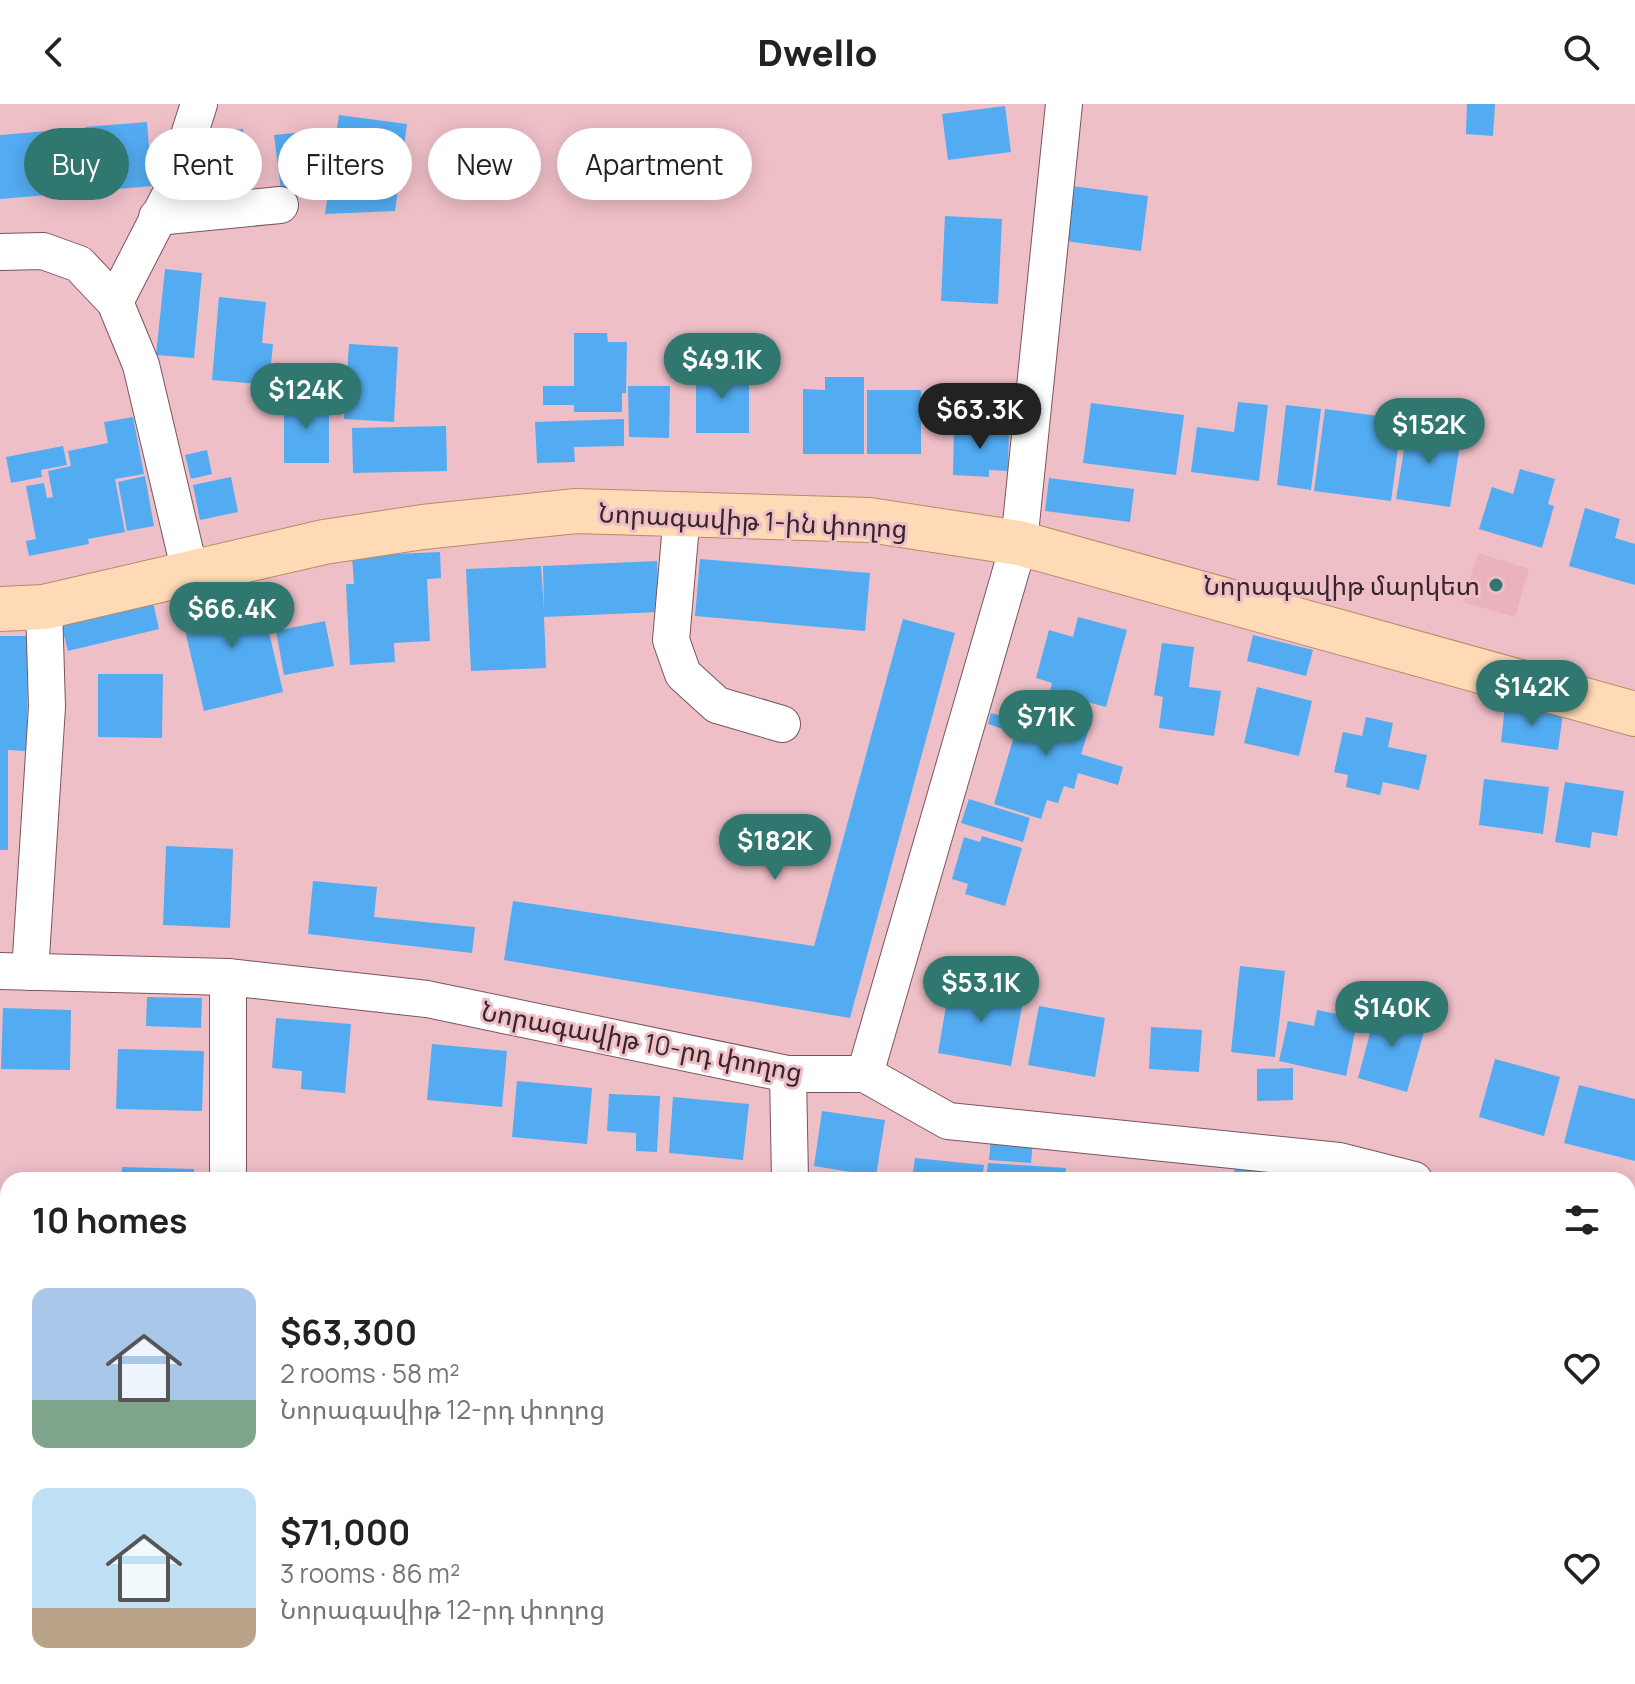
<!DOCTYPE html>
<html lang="en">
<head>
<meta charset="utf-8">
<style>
  body { margin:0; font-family:Manrope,"Noto Sans Armenian",sans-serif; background:#f2f2f2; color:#222; height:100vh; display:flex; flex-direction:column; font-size:30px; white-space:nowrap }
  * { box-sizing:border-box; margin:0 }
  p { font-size:26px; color:#767676 }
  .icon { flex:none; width:44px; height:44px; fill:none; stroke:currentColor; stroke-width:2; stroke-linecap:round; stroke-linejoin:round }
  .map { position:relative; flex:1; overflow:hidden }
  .sheet { position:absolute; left:0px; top:1068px; width:1636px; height:512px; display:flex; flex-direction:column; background:#fff; border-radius:24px 24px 0 0; box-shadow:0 4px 20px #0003 }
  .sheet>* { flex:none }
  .top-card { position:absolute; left:24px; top:24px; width:800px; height:72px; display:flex; gap:16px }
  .price { position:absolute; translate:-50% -68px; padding:0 18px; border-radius:28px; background:#30776f; color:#fff; font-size:26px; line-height:52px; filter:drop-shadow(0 2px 4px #0008) }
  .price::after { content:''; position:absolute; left:50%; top:48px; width:24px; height:18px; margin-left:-12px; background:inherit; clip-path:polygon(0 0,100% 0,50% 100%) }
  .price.selected { background:#222; color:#fff }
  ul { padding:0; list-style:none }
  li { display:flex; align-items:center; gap:24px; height:200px; padding:0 32px }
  li span { display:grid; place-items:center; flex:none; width:224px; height:160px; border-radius:16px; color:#555 }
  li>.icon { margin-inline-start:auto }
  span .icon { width:96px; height:96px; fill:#fffc; stroke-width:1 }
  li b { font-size:34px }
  h2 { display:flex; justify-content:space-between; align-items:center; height:96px; padding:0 32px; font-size:34px }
  .chip { padding:0 28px; border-radius:36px; background:#fff; box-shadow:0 4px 20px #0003; font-size:28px; line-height:72px }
  .chip.selected { background:#30776f; color:#fff }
  header { display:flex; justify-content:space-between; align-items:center; height:104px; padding:0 32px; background:#fff; font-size:36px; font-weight:800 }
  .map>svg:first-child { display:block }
  .built { fill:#e9b2bd }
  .building { fill:#53acf2 }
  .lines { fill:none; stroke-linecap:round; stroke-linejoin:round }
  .minor-casing { stroke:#7c545c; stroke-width:38 }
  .major-casing { stroke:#b98b65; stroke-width:46 }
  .minor { stroke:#fff; stroke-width:36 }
  .major { stroke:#ffdab6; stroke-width:44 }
  .poi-dot { fill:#30776f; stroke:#efbfc8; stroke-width:3 }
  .labels { text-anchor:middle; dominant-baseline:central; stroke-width:6; stroke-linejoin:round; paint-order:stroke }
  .street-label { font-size:26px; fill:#372529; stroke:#efbfc8 }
  .poi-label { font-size:26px; fill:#372529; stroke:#efbfc8; text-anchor:end }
</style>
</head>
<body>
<header><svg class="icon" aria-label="back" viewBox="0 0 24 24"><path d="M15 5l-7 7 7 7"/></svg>Dwello<svg class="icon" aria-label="search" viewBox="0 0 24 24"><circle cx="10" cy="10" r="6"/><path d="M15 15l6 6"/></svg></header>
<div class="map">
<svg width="1635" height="1580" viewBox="0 0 1635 1580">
  <rect width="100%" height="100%" fill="#efbfc8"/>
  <polygon class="built" points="1478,449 1529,465 1515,513 1463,498"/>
  <g class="building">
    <polygon points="1467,0 1495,0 1493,32 1466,30"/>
    <polygon points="1005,2 1011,48 948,56 942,10"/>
    <polygon points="339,11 407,20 395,107 325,110"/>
    <polygon points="147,18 152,82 0,95 0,31 59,26 61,44 87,42 85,23"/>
    <polygon points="243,25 248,84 208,88 202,29"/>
    <polygon points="304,28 307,46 297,47 302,92 282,94 274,31"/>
    <polygon points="1072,82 1148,92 1141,147 1065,137"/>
    <polygon points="945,112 1002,115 998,200 941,197"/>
    <polygon points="165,165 202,169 194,254 156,251"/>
    <polygon points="219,193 266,198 262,239 273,240 269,281 212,276"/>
    <polygon points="574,229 607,229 608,238 627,238 626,289 622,289 622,308 574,308 574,301 543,301 543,282 574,282"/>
    <polygon points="349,240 398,243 394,318 344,315"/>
    <polygon points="696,264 749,265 749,329 696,329"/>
    <polygon points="825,273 864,273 864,350 803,350 803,285 825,286"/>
    <polygon points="628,282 670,282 669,334 629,333"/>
    <rect x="867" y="286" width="54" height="64"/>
    <polygon points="284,294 329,295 329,359 284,359"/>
    <polygon points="1238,298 1268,301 1259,377 1191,368 1197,323 1234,328"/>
    <polygon points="1091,299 1184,311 1176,371 1083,359"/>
    <polygon points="1286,301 1321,305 1311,386 1277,381"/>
    <polygon points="1325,305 1402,315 1391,397 1314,387"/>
    <polygon points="133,313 144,370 115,375 125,428 88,435 89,440 29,452 26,437 36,435 26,382 44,379 47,394 53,393 48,367 71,362 68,347 108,339 104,318"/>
    <polygon points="624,315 624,342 574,343 575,358 537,359 535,318"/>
    <polygon points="1408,321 1462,329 1450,403 1396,395"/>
    <polygon points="446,322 447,367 353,369 352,324"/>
    <polygon points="954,323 1009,325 1008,367 989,366 989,373 953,371"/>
    <polygon points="63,342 67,361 41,366 42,373 11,379 6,353"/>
    <polygon points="207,346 212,370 191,375 185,351"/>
    <polygon points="1520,365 1555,375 1548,400 1554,402 1542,444 1479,425 1492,383 1513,390"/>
    <polygon points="145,372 154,422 127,427 118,378"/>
    <polygon points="231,373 238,408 200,416 193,381"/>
    <polygon points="1049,374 1134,385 1130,418 1045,407"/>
    <polygon points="1585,404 1620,415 1615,434 1635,440 1635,481 1569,462"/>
    <polygon points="440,448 441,474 427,475 430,537 394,539 395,558 350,561 346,480 354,480 352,452"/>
    <polygon points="700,455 870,469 865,527 695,512"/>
    <polygon points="657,457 659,508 544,513 546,564 471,567 466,465 541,462 544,505 543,462"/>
    <polygon points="259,486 283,588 204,607 180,505"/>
    <polygon points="152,494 159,525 68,547 60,516"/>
    <polygon points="1078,513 1127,526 1106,603 1050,588 1052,579 1036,574 1049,526 1073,533"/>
    <polygon points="903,515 955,529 850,914 504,856 513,797 814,842"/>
    <polygon points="325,517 334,562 284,571 276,527"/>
    <polygon points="1253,531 1313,546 1306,572 1247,557"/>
    <polygon points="0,532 28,532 27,647 8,646 8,746 0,746"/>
    <polygon points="1162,539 1194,543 1189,583 1221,587 1214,632 1159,624 1163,593 1154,591"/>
    <polygon points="98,570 163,570 162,634 98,633"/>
    <polygon points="1257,583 1312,597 1299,652 1244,639"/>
    <polygon points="1025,595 1092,615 1081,650 1123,663 1118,681 1078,669 1074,685 1064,682 1058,699 1047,696 1041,715 994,700 1015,629 988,620 991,609 1018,617"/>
    <polygon points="1505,602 1563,609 1558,646 1501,638"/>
    <polygon points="1366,613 1393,619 1388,643 1427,651 1419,686 1383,678 1380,691 1346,683 1348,671 1334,668 1343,628 1362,632"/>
    <polygon points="1484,675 1549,683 1543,730 1479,721"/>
    <polygon points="1565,678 1624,687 1617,732 1592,728 1590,744 1555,738"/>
    <polygon points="969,695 1030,714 1023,738 961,719"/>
    <polygon points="982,732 1022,744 1005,802 965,790 968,780 952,775 964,733 980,738"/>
    <polygon points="166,742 233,745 230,824 163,821"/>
    <polygon points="313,777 377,783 374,813 475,823 472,849 308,830"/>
    <polygon points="1240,862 1285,867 1275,953 1231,948"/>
    <polygon points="950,879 1024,892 1011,962 938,949"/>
    <polygon points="147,893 202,894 201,924 146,922"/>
    <polygon points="1039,902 1105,914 1095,973 1028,961"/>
    <polygon points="1377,903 1427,917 1407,988 1358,974"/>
    <polygon points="3,904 71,906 70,966 1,965"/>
    <polygon points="1339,905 1359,909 1346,972 1279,957 1288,917 1314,922 1317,906 1337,910"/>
    <polygon points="276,914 351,920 345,989 301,985 302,967 272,964"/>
    <polygon points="1151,923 1202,926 1199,968 1149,965"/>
    <polygon points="432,940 507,947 502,1003 427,996"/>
    <polygon points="118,945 204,947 202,1007 116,1005"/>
    <polygon points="1495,955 1560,973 1544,1032 1479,1013"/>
    <polygon points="1293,964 1293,996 1257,997 1257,965"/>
    <polygon points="517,977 592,984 587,1040 512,1033"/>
    <polygon points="1579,981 1635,995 1635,1057 1564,1039"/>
    <polygon points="609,990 660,992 657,1048 636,1047 636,1029 607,1027"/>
    <polygon points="673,993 749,1000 743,1056 669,1049"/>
    <polygon points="822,1007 885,1016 876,1072 814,1062"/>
    <polygon points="991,1034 1033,1037 1031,1059 989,1056"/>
    <polygon points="915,1054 984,1061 982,1076 912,1076"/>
    <polygon points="988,1059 1066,1064 1065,1076 986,1076"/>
    <polygon points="1235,1061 1270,1064 1268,1076 1233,1076"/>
    <polygon points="122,1063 194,1065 194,1076 121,1076"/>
    <polygon points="1113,1069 1183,1074 1183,1076 1113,1076"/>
    <polygon points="1628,1147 1635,1148 1635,1206 1628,1204"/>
    <polygon points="0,1371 8,1372 8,1417 0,1417"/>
    <rect x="1628" y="1459" width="7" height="45"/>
    <rect x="153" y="1572" width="36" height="8"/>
    <rect x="268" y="1572" width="48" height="8"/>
    <rect x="427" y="1572" width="55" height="8"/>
    <polygon points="520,1572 596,1572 596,1580 519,1580"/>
    <rect x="602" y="1572" width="49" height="8"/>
    <polygon points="721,1572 768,1572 767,1580 720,1580"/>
    <polygon points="845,1572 918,1572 940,1574 940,1580 844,1580"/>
    <polygon points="951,1572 1006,1572 1005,1580 950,1580"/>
    <polygon points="1010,1572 1082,1572 1082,1580 1009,1580"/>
    <polygon points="1095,1572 1181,1572 1181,1580 1094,1580"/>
    <polygon points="1441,1572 1505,1573 1504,1580 1441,1580"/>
    <polygon points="1518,1576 1576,1577 1576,1580 1518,1580"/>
  </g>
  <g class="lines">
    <g class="minor-casing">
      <g id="minor">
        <polyline points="157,113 280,101"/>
        <polyline points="0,148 43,147 79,160 115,198 141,261 190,468"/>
        <polyline points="115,198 170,91 199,0"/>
        <polyline points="682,409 671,536 683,570 717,601 782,620"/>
        <polyline points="0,867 228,873 427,895 788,970 865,970 948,1017 1339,1057 1414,1076"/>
        <polyline points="30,868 47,603 44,503"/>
        <polyline points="228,873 228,1076"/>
        <polyline points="788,970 790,1076"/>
        <polyline points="865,970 1019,439 1064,0"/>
        <polyline points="1628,1128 1635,1130"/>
        <polyline points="0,1471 8,1472"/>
        <polyline points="1628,1558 1635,1558"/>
        <polyline points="230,1580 230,1572"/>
        <polyline points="794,1580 794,1572"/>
        <polyline points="1214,1580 1216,1572"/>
      </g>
    </g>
    <g class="major-casing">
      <polyline id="major" points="0,505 44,503 324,438 423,423 576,407 869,416 1019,439 1635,610"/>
    </g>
    <use href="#minor" class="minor"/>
    <use href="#major" class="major"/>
  </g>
  <circle class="poi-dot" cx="1496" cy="481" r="8"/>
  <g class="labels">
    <g class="street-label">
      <text transform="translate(753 416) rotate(3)">Նորագավիթ 1-ին փողոց</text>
      <text transform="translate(642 937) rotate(11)">Նորագավիթ 10-րդ փողոց</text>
    </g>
    <g class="poi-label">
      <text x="1480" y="481">Նորագավիթ մարկետ</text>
    </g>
  </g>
</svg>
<b class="price" style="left:722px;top:297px">$49.1K</b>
<b class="price" style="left:306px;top:327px">$124K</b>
<b class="price selected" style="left:980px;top:347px">$63.3K</b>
<b class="price" style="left:1429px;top:362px">$152K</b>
<b class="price" style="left:232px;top:546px">$66.4K</b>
<b class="price" style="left:1532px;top:624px">$142K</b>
<b class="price" style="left:1046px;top:654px">$71K</b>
<b class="price" style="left:775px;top:778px">$182K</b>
<b class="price" style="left:981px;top:920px">$53.1K</b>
<b class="price" style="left:1392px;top:945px">$140K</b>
<div class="top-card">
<a class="chip selected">Buy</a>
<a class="chip">Rent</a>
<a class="chip">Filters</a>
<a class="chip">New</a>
<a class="chip">Apartment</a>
</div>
<section class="sheet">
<h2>10 homes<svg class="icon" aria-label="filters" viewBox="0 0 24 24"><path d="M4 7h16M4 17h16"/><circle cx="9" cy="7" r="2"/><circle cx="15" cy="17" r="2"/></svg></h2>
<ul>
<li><span style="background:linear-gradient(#a9c7e8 70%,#7fa58c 0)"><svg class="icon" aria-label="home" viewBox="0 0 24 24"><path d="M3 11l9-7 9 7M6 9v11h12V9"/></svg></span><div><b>$63,300</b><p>2 rooms · 58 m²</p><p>Նորագավիթ 12-րդ փողոց</p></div><svg class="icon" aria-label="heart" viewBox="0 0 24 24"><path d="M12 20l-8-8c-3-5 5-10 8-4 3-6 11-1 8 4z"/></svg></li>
<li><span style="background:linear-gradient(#bfe0f5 75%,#b9a48a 0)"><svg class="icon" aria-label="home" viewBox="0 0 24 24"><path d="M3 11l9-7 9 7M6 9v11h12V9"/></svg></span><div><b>$71,000</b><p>3 rooms · 86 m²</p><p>Նորագավիթ 12-րդ փողոց</p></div><svg class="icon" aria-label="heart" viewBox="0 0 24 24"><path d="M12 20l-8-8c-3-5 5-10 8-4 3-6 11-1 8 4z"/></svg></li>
</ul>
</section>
</div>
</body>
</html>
